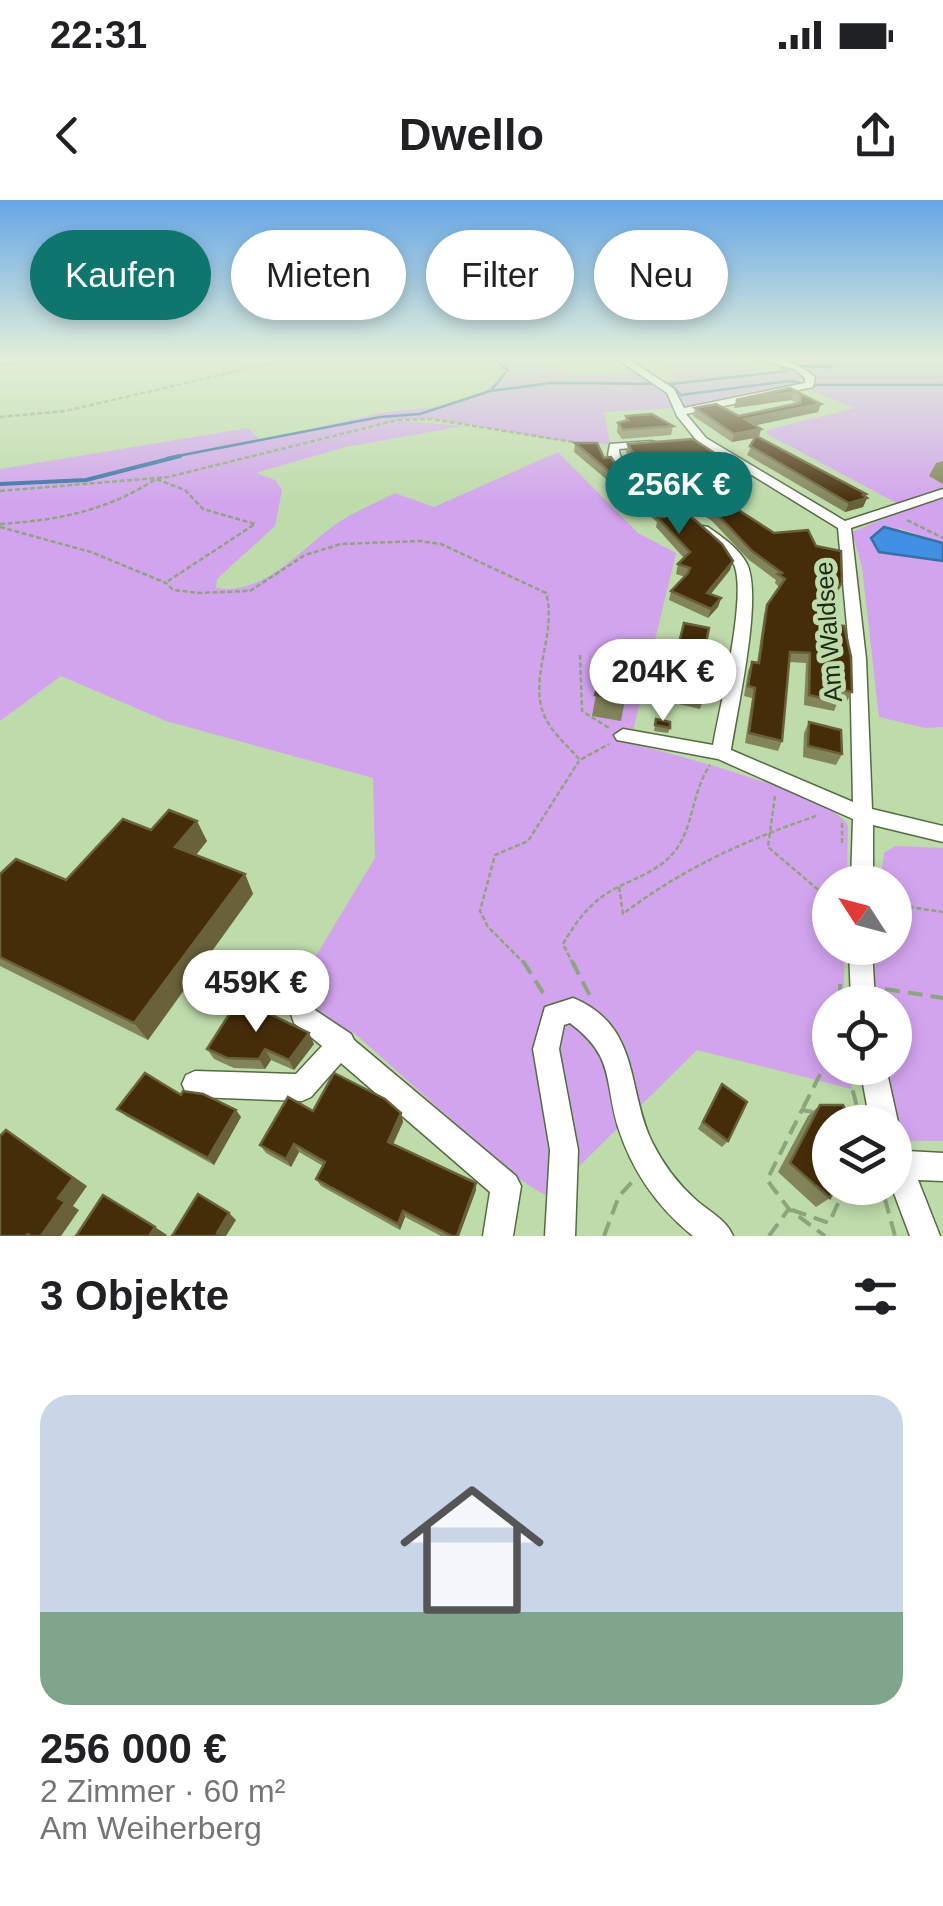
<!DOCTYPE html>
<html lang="de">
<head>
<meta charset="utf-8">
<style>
  body { margin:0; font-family:Arial,sans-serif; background:#f6f6f6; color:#202124; height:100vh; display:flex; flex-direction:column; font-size:38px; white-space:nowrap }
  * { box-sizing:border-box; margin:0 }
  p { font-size:32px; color:#757577 }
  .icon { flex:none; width:55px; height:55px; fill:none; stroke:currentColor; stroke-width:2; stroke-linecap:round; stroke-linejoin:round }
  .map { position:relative; height:1036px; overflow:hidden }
  .sheet { display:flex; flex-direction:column; background:#fff; flex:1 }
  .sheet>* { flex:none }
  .hud { position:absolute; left:30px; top:30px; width:885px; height:90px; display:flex; gap:20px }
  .needle { width:65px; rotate:306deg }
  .buttons { position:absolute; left:812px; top:665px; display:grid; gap:20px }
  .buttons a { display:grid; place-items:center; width:100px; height:100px; border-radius:50%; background:#fff; box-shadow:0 5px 15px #0003; font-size:50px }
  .price { position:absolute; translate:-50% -85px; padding:0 22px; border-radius:35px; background:#fff; color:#222; font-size:32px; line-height:65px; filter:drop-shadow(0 2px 5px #0008) }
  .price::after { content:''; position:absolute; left:50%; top:60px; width:30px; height:22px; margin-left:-15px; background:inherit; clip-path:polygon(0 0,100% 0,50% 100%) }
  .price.active { background:#0f766e; color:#fff }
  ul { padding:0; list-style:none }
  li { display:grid; align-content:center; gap:20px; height:530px; padding:0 40px }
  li+li { border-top:2px solid #e0e0e0 }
  li span { display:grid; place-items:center; height:310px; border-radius:30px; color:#555 }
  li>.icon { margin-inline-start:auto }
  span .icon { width:180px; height:180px; fill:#fffc; stroke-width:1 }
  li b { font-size:42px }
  h2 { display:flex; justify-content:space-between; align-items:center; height:120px; padding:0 40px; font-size:42px }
  .pill { padding:0 35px; border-radius:45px; background:#fff; box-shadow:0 5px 15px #0003; font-size:35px; line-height:90px }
  .pill.active { background:#0f766e; color:#fff }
  .status { display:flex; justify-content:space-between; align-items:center; height:70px; padding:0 50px; background:#fff; direction:ltr }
  .status svg { height:28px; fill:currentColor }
  header { display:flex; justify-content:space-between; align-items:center; height:130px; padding:0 40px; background:#fff; font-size:45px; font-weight:700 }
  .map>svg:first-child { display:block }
  .green { fill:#d2a4ee }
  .water { fill:#4090e4; stroke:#3671a6; stroke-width:2.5 }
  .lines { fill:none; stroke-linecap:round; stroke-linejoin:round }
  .stream-far1 { stroke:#3671a6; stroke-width:2.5 }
  .stream { stroke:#3671a6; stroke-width:4 }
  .minor-casing { stroke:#546c40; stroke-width:3 }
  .path-far1 { stroke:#8da47d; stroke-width:2.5; stroke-dasharray:5 2.5; stroke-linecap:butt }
  .path { stroke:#8da47d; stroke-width:4; stroke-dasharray:15 8; stroke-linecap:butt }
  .minor { fill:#fff; fill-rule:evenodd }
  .wall { fill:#82845a }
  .shaded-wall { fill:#69613a }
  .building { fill:#452d0a; stroke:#69613a; stroke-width:2.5 }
  .labels { text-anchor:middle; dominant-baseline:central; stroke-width:10; stroke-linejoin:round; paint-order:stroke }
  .street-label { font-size:25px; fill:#1e2815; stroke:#bedbaa }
</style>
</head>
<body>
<div class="status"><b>22:31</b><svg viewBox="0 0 49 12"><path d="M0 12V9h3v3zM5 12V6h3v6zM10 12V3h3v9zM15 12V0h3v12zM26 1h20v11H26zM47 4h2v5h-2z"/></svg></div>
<header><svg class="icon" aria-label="back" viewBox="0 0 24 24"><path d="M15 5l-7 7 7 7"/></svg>Dwello<svg class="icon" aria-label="share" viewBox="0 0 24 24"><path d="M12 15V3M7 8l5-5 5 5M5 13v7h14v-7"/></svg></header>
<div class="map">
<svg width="943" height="1036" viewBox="0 0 943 1036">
  <rect width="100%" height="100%" fill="#bedbaa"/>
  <g class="green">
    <path d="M483,157h65l-7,6 24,6 5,6c47,-1 81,-14 106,33l-72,4 6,32 -54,-4 -120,-21h-31l-184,44 181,-42 62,5 -119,21 -89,26 19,7 7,10 -7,36 -58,53 -1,9c47,8 82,-36 116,-61 18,-14 43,-23 63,-34l39,14 124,-55 80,81 38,20 -46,190c38,10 204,52 218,83l-1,56h-17v66h15l-2,54h-13v66h19l3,21 -155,-39 -149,147 -31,-19 -164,-146 -11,11 -39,-29 -18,-7 90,-149 -2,-80 -207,-57 -105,-45 -61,45v-252l248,-41 12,12 126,-28 59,-6 39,-14 21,-21z"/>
    <polygon points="681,157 731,158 766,174 796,170 777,163 787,158 943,158 943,343 898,328 928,358 943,361 943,527 926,528 879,517 862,367 852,332 908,309 767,234 767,230 854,208 803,187 684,211 663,181 674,179 670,165"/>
    <polygon points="895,646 943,648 943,941 899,941 886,868 895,868 895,802 874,802 875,748 895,748 895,682 880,682 884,653"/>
  </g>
  <polygon class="water" points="884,327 943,343 943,361 879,352 871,338"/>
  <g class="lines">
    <g class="stream-far1">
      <polyline points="491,157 508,170 492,189"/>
      <polyline points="797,166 832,167"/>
      <polyline points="671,184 787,171 782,168"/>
      <polyline points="815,185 943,185"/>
      <polyline points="167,258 380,217 420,214 490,191 551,183 671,184 681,195 790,181 804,184"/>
    </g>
    <polyline class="stream" points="0,284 86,280 180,256"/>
    <g class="minor-casing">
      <g id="minor">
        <path d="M614,157h11l49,32 10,19 121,-25v-5l-9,-8 -41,-13c22,0 43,5 60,20l-2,10 -127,27 20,24 139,83 98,-32v8l-92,31 15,131 6,150 71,17v16l-70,-17v57h-22l2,-63 -135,-60 -101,-19 -3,-5 9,-6 90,16c7,-39 33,-144 22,-178 -6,-17 -26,-26 -38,-37l6,-4 5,1c14,10 31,21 39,37 16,33 -10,146 -16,186l122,52 -3,-143 -12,-131 -140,-86 -21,-26 -10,-23z"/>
        <path d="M651,241l4,1v4l-36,3c1,19 21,26 33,38l-6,4 -28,-20 -10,-16 2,-11z"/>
        <polygon points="849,748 872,748 875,802 851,802"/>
        <path d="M573,798c68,28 53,90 79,144 11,22 25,41 43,57 13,12 31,20 38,37h-40c-36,-29 -61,-65 -75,-109 -14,-48 -3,-70 -48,-104l-6,2 -5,24 19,101 -3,86h-30l5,-86 -17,-101 12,-42z"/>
        <polygon points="303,802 351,834 354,840 516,976 521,986 513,1036 483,1036 490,992 341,863 311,897 302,901 195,897 186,893 182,884 186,875 195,871 296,874 322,846 294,823 291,814 294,805"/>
        <polygon points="860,868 886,868 898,922 895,929 895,922 870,922"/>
        <polygon points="895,943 905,947 907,951 943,953 943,981 918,980 940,1036 910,1036 892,988 895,988"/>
      </g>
    </g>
    <g class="path-far1">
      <polyline points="0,165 64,157"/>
      <polyline points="0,217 65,211 298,157"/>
      <polyline points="0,291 168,277 398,220 431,219 579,243"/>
      <polyline points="907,320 943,338"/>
      <path d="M0,324c59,-4 106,-13 156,-45l29,11 18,19 52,15 -87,57"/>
      <path d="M0,327l91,25 75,31 7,7 27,3 50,-2 55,-36 36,-11 79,-3 21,3 105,49c12,40 -19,87 -1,124 8,17 23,29 35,43l29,-16"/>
      <polyline points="580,455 582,511 609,528"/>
      <polyline points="775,596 768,647 830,700"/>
      <polyline points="842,623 842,645"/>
      <path d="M619,687l4,27c60,-46 125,-75 196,-99"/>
      <polyline points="909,707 943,712"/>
      <polyline points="525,764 488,727 480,711 495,655 528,641 579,561"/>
      <path d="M573,764l-10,-20c14,-24 28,-43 53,-56 20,-10 44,-18 59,-37 19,-25 17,-60 35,-86"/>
    </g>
    <g class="path">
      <polyline points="523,761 545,796"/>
      <polyline points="572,761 590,796"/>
      <polyline points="840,784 840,802"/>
      <polyline points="885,789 943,798"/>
      <polyline points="847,868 857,907"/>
      <polyline points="803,908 830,855"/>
      <polyline points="813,912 802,910 767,980 789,1009 825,1036"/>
      <polyline points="885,999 895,1036"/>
      <polyline points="792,1010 829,1023 845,988"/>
      <polyline points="604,1036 619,996 633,981"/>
      <polyline points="769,1036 788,1010"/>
    </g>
    <use href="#minor" class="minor"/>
  </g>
  <g class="wall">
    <polygon points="790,188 821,204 818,212 755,225 759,237 867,298 863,307 845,312 747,255 755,238 732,242 693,216 695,208 739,216 798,204 791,200 734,208"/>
    <polygon points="626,216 673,226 671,235 622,239 617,232 618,223 625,221"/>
    <polygon points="575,243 617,266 730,370 711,394 721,398 718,407 708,418 669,400 671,391 685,377 676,374 678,364 684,358 656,327 657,322 574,252"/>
    <polygon points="628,244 726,271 697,277 730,301 729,304 838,391 828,409 828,424 852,492 847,501 839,499 834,511 804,505 806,463 789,462 782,541 778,551 745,543 752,498 744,496 748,471 752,462 757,463 764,415 767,405 779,387 775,383 776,380 749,360 712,321 629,264 630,258 626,252"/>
    <polygon points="943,261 943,284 929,276 936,263"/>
    <polygon points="703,458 703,500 700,509 657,499 665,469 672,470"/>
    <polygon points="599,479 625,500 621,521 592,516"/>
    <polygon points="656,519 670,528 668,533 654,531"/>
    <polygon points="809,522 842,554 836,565 803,557 804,533"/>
    <polygon points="151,630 207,641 196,655 245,674 253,694 148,840 0,766 0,674 66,680"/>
    <polygon points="314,844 294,870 271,860 265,869 234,868 214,859 207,849"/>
    <polygon points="722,884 728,941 722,947 698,929"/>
    <polygon points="820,905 830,998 816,1007 778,972 808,916"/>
    <polygon points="117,909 241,917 214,965 126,916"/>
    <polygon points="313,911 401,913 403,922 393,945 476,990 459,1036 441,1036 405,1017 400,1030 321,986 316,979 323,966 299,952 291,967 266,953 260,945"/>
  </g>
  <g class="shaded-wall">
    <polygon points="794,192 791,200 734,208 736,200"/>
    <polygon points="821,204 818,212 743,228 745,219"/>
    <polygon points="761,229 759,237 732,242 734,234"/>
    <polygon points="728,262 726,271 686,280 688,271"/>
    <polygon points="866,294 864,299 867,298 863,307 845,312 849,303"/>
    <polygon points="733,361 730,370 704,402 707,393"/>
    <polygon points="721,398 718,407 708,418 711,409"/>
    <polygon points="197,621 207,641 186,667 175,647"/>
    <polygon points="245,674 253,694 148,840 134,823"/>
    <polygon points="309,833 314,844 294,870 289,860"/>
    <polygon points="265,849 271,860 265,869 259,859"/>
    <polygon points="236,910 241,917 214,965 208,958"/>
    <polygon points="401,913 403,922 390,950 388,942"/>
    <polygon points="6,930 87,986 73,1006 79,1010 61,1036 41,1036"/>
    <polygon points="294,944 299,952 291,967 286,959"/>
    <polygon points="476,983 476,990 459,1036 457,1036"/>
    <polygon points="403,1011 405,1017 400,1030 398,1024"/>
    <polygon points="229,1013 236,1020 226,1036 220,1036 217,1033"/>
    <polygon points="155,1027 167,1035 166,1036 149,1036"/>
  </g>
  <g class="building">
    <polygon points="790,188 821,204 745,219 761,229 734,234 695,208 716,204 739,216 800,203 801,195 794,192 736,200"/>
    <polygon points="652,214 673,226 623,230 618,223 628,220 626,216"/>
    <polygon points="756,236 866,294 863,295 867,298 849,303 750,246"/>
    <polygon points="693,239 728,262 688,271 730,301 726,302 774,333 808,330 816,346 841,351 842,382 827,408 834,411 827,424 844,426 851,457 852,492 839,489 839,502 809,495 810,453 790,452 782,541 749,533 755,488 748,486 752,462 759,463 767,405 785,379 778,374 782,373 752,351 715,312 630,256 633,253 628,244"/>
    <polygon points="575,243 597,243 604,258 611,257 617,266 695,320 722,344 733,361 707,393 721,398 711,409 671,391 688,373 690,368 678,364 690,352 658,318 664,317"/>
    <polygon points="684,423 709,428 703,458 710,460 703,500 659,489 665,469 672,471"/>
    <polygon points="599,479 628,484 625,500 595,495"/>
    <polygon points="656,519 670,522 670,528 655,525"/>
    <polygon points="809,522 841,530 842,554 808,546"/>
    <polygon points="169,610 197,621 175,647 245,674 134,823 0,757 0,674 16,659 66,680 123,619 151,630"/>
    <polygon points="239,799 309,833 289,860 265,849 259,859 227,858 207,849"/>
    <polygon points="145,873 181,895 183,891 203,894 236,910 208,958 117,909"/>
    <polygon points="334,873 385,899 401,913 388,942 476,983 457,1036 452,1036 403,1011 398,1024 316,979 325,962 294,944 286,959 260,945 288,897 313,911"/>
    <polygon points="722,884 747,902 728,941 703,922"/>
    <polygon points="820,905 843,905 852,922 830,922 830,988 835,988 830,998 790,963"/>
    <polygon points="6,930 73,978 58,998 65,1002 41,1036 31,1036 28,1034 26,1036 0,1036 0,936"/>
    <polygon points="198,994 229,1013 217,1033 221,1036 172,1036"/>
    <polygon points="103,995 155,1027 149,1036 76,1036"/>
  </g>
  <linearGradient id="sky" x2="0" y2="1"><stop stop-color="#65a6e6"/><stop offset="0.52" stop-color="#e2efd9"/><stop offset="1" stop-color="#e2efd9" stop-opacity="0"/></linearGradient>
  <rect width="943" height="303" fill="url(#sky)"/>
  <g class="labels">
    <g class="street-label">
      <text transform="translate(828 432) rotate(-94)">Am Waldsee</text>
    </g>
  </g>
</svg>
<div class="buttons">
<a><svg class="needle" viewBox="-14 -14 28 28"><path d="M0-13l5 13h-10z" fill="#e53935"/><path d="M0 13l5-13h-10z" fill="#757577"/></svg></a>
<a><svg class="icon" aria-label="locate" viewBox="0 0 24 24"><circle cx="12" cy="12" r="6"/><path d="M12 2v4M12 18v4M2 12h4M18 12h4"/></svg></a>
<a><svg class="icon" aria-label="layers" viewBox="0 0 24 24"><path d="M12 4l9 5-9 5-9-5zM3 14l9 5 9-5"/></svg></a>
</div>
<b class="price active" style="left:679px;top:337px">256K €</b>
<b class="price" style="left:663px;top:524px">204K €</b>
<b class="price" style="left:256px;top:835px">459K €</b>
<div class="hud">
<a class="pill active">Kaufen</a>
<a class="pill">Mieten</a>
<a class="pill">Filter</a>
<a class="pill">Neu</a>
</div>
</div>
<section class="sheet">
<h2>3 Objekte<svg class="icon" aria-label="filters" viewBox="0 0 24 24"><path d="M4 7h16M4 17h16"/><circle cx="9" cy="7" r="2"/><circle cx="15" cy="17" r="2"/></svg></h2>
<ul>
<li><span style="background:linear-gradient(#c9d6e8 70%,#7fa58c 0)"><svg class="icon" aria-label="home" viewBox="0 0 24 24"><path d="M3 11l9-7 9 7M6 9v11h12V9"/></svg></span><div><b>256 000 €</b><p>2 Zimmer · 60 m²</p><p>Am Weiherberg</p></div></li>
</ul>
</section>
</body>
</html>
